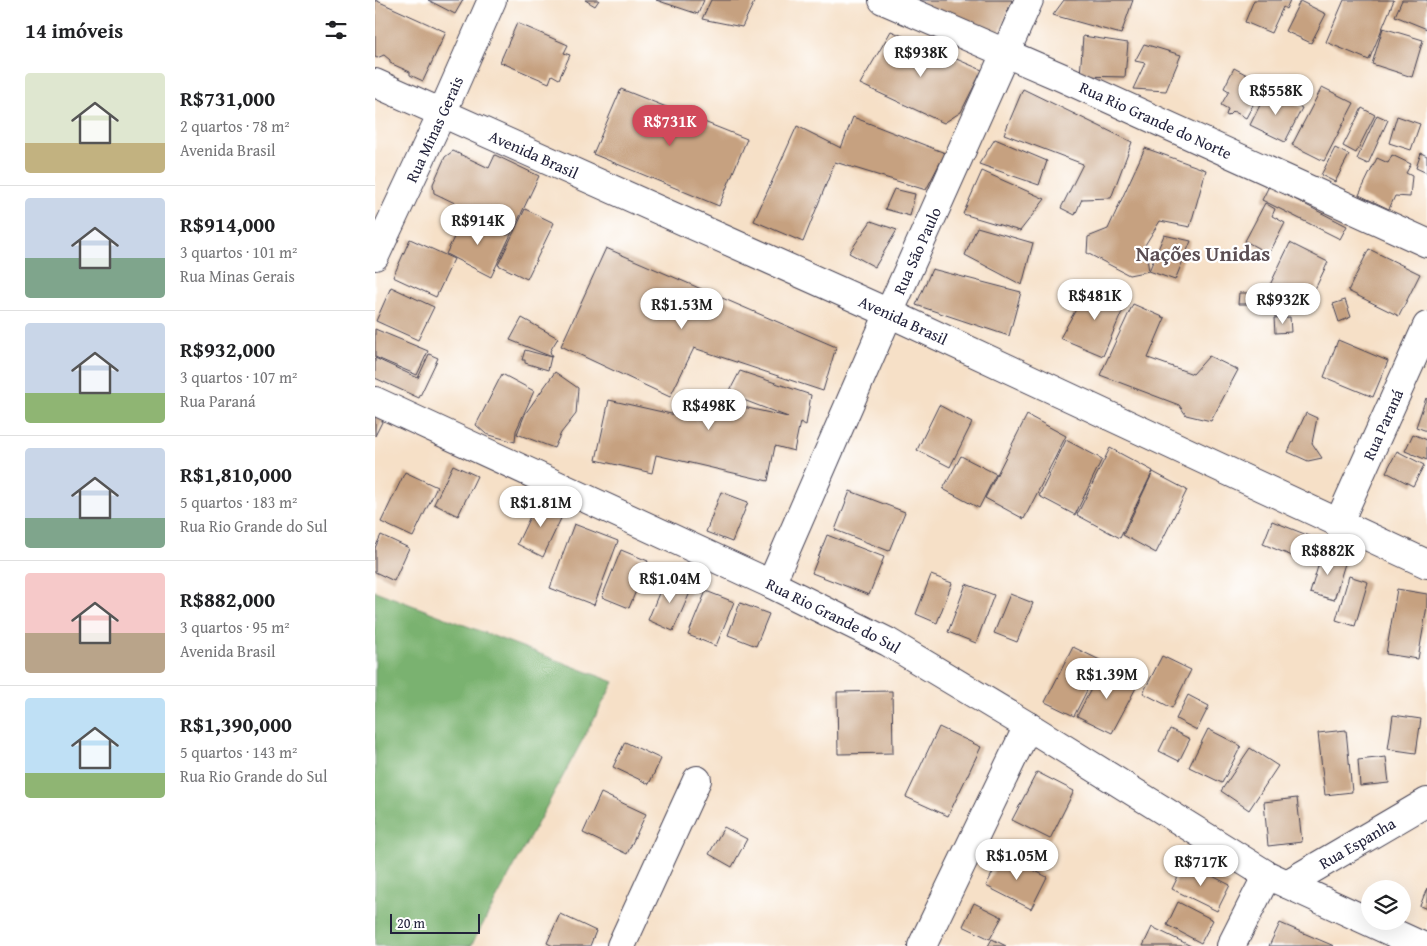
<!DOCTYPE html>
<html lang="pt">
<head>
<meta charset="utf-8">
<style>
  body { margin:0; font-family:"Gentium Book Plus",serif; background:#f6f6f6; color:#202124; height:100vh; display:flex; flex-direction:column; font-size:19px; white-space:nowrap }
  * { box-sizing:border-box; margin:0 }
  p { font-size:16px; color:#757577 }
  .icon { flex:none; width:28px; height:28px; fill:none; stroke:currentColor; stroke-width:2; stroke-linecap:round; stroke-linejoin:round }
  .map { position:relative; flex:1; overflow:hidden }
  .sheet { display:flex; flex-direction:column; background:#fff; width:375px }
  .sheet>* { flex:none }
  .buttons { position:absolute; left:986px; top:880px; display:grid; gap:10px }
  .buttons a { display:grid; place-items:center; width:50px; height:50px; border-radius:50%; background:#fff; box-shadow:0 5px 20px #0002; font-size:25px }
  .scale { position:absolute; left:15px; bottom:12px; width:90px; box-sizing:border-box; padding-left:5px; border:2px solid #22223b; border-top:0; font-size:14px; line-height:18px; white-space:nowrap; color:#22223b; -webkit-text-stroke:4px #fff; paint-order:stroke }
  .price { position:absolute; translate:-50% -42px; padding:0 11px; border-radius:18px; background:#fff; color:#222; font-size:16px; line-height:32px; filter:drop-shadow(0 1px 2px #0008) }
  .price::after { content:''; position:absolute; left:50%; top:30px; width:15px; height:11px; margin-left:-8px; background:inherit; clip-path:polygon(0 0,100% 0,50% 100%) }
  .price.on { background:#d1495b; color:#fff }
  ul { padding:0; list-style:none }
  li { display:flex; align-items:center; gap:15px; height:125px; padding:0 25px }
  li+li { border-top:1px solid #e0e0e0 }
  li span { display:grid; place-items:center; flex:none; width:140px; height:100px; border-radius:5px; color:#555 }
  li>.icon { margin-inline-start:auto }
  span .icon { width:60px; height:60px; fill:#fffc; stroke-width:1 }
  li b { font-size:21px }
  h2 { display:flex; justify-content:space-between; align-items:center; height:60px; padding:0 25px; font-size:21px }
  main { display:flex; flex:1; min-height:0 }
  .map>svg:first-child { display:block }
  .forest { fill:#7ab270; stroke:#4e6a56 }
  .building { fill:#c6a180 }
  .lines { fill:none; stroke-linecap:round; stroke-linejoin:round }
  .minor-casing { stroke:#423e50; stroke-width:30 }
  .minor { stroke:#fff; stroke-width:28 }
  .labels { text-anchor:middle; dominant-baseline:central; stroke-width:4.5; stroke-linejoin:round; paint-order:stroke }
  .street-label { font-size:16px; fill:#22223b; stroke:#fff }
  .district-label { font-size:21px; font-weight:bold; fill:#5b4e53; stroke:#fff }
</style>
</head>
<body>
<main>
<section class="sheet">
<h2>14 imóveis<svg class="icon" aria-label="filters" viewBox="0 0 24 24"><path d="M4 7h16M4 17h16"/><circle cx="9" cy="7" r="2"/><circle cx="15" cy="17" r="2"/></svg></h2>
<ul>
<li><span style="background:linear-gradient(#dfe7d0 70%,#c2b280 0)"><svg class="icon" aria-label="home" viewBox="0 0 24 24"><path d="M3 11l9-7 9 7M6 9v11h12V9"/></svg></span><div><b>R$731,000</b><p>2 quartos · 78 m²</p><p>Avenida Brasil</p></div></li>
<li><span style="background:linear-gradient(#c9d6e8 60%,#7fa58c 0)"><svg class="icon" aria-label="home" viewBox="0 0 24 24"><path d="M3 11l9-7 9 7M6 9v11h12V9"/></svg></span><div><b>R$914,000</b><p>3 quartos · 101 m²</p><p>Rua Minas Gerais</p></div></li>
<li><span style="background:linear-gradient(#c9d6e8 70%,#8fb573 0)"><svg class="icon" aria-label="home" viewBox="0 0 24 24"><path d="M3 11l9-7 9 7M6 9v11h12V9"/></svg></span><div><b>R$932,000</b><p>3 quartos · 107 m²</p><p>Rua Paraná</p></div></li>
<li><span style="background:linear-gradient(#c9d6e8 70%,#7fa58c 0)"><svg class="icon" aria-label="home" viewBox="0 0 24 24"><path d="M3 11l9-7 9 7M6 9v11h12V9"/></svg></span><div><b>R$1,810,000</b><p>5 quartos · 183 m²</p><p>Rua Rio Grande do Sul</p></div></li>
<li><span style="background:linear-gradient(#f6c9c9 60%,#b9a48a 0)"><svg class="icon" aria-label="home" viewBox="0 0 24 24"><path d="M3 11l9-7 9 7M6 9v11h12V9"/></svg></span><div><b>R$882,000</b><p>3 quartos · 95 m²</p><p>Avenida Brasil</p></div></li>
<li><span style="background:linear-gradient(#bfe0f5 75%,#8fb573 0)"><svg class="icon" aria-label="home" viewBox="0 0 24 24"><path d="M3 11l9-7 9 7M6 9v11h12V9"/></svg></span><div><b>R$1,390,000</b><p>5 quartos · 143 m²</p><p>Rua Rio Grande do Sul</p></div></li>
</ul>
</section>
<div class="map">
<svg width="1052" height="946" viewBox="0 0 1052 946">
  <rect width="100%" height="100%" fill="#fff"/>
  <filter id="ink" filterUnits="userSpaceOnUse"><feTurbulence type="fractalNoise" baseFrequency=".02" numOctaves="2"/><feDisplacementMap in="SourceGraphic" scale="10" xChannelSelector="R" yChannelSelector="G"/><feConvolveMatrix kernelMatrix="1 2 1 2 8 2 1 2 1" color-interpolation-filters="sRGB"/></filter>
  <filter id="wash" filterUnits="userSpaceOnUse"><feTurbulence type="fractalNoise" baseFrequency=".0096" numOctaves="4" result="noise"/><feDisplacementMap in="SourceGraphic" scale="20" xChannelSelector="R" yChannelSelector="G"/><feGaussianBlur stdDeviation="1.12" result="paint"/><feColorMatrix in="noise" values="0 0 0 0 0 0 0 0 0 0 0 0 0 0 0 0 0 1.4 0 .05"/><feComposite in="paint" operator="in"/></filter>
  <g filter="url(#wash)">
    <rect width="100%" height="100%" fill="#f6e0c7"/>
    <polygon class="forest" points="0,591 239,682 96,946 0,946"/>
    <g id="blocks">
      <g class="building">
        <polygon points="0,0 71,32 48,81 35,75 35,72 15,63 15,60 9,55 2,58 0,57"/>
        <polygon points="53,0 88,0 80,14"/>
        <polygon points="210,0 224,0 220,6"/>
        <polygon points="281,0 329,0 323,14"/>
        <polygon points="336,0 380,0 367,27 327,19"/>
        <polygon points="540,0 637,0 621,41"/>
        <polygon points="689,0 758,0 746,34 678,15"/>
        <polygon points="879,0 915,0 911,9 908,7 896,33 870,22"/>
        <polygon points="969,0 1019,0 994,60 951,42"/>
        <polygon points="1027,0 1052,0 1052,29 1020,16"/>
        <polygon points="925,1 951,14 936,43 910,31"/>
        <polygon points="142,23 193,45 189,53 195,55 184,79 177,75 174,83 125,62"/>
        <polygon points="1008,28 1048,40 1037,77 997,64"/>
        <polygon points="516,31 607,70 586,112 569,123 485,84"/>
        <polygon points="708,36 753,43 750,77 705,76"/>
        <polygon points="769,44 806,55 791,91 758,89 770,63 760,61"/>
        <polygon points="859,68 889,84 871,118 858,111 853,116 851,115 853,109 846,105 854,91 849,88"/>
        <polygon points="947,87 979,103 949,161 917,145"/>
        <polygon points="246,89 372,139 344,206 218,154"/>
        <polygon points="648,89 757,142 736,198 707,199 700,215 686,208 708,164 629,134"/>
        <polygon points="892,91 927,108 910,142 875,125"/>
        <polygon points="987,108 1000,115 981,153 968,146"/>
        <polygon points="1002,115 1013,120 993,164 982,159"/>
        <polygon points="1022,116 1045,124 1036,150 1014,143"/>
        <polygon points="478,117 570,153 551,190 460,162 428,242 379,221 422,126 466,148"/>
        <polygon points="620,139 672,161 664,185 604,164"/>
        <polygon points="770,148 831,170 815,227 785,221 770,245 774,271 789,235 816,241 800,280 774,271 754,275 712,253 713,237 733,229"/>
        <polygon points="960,148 974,155 960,182 946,175"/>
        <polygon points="78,151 114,168 120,155 164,176 138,231 59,193 58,184 70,157"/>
        <polygon points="1046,153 1052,156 1052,173 1041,168"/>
        <polygon points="1017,155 1036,164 1031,173 1037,176 1035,197 1020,196 1014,209 984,195 1002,158 1013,163"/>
        <polygon points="607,171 670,199 645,231 588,214"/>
        <polygon points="894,186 972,226 965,239 887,200"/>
        <polygon points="519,189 540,194 535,216 510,209"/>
        <polygon points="890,203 900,209 897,216 910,223 894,254 870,241"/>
        <polygon points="150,209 179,223 152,279 123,265"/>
        <polygon points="91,212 100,216 97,223 118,232 119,229 133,235 137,232 116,277 71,254"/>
        <polygon points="496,221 522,230 500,267 474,253"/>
        <polygon points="602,227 658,243 647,285 590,255"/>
        <polygon points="35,239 79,259 61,297 18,277"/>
        <polygon points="915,243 953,262 932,306 894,287"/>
        <polygon points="231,248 461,347 448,391 319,348 295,397 186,346"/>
        <polygon points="994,249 1045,274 1024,316 973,291"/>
        <polygon points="557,269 646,292 634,336 541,305"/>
        <polygon points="714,286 752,300 728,356 685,338"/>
        <polygon points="16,287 59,307 43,340 1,321"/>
        <polygon points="864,293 875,293 875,304 863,304"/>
        <polygon points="970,300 976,317 964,322 958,304"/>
        <polygon points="758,304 790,318 773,358 818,374 834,356 863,370 836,421 811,415 804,405 725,375"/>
        <polygon points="915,317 916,332 900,333 899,318"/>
        <polygon points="147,318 183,338 175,351 177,357 135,340"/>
        <polygon points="0,329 53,351 42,375 0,357"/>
        <polygon points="963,340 1013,361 998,397 949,377"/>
        <polygon points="150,350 176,357 173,370 150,363 150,360 147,360"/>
        <polygon points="54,354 63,358 44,398 0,378 0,358 43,378"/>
        <polygon points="365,371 436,395 431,425 425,422 419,451 400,446 393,481 281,455 277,473 221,460 234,400 323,420 328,398 413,417 353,394"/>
        <polygon points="180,372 203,388 201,414 186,433 179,448 142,434 150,414"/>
        <polygon points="127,374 159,391 141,431 140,442 111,434 101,425"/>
        <polygon points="1051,398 1052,399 1052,431 1041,427"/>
        <polygon points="564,405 597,423 575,467 542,450"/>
        <polygon points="0,410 10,416 0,436"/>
        <polygon points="931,413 942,418 937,443 947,458 933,461 913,452"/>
        <polygon points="652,415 691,436 649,519 610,498"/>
        <polygon points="1038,434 1052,440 1052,460 1030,451"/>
        <polygon points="691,440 727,459 700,515 664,496"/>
        <polygon points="735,448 778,471 745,538 702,515"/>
        <polygon points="1022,451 1049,465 1038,486 1011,472"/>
        <polygon points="586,456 621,474 604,508 568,489"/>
        <polygon points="78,465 102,476 83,516 59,504"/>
        <polygon points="30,472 62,487 38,537 6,522"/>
        <polygon points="778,472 812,490 781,553 748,535"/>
        <polygon points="475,491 530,512 514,551 460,530"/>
        <polygon points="346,492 373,502 357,542 331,532"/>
        <polygon points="163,500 189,512 168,557 142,544"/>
        <polygon points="897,521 937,537 927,560 888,544"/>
        <polygon points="199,524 243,541 219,605 175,588"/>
        <polygon points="6,535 34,548 19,581 0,572 0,548"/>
        <polygon points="452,535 509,557 494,595 437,573"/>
        <polygon points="246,550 273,561 254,608 227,597"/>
        <polygon points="947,553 971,560 959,600 935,593"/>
        <polygon points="556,575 577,583 562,623 541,614"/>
        <polygon points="291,576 317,588 298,631 273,620"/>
        <polygon points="974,576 993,582 980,626 961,620"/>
        <polygon points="591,584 619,595 601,643 573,632"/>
        <polygon points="1022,589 1052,594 1052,606 1043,659 1011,654"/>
        <polygon points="331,591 359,602 341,646 313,635"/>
        <polygon points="635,594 658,603 642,642 619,633"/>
        <polygon points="365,603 394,614 381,646 353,635"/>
        <polygon points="698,647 727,661 699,716 670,702"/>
        <polygon points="787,656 816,670 797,708 768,693"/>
        <polygon points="728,666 763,684 737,733 702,716"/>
        <polygon points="517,691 518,753 463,754 462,692"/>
        <polygon points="813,695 834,706 822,730 801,719"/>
        <polygon points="1018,715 1046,719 1041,753 1013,749"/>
        <polygon points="564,727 606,747 573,816 531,797"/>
        <polygon points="795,729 815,739 804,761 784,751"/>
        <polygon points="833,729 866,746 847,783 814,767"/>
        <polygon points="971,730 977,792 950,795 943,733"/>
        <polygon points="250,742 286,759 274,784 238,767"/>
        <polygon points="875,748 903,766 874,810 846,791"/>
        <polygon points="1011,757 1014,783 985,786 983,760"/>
        <polygon points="662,772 699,791 675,839 637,820"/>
        <polygon points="226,793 271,814 252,854 208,833"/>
        <polygon points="922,798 927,842 893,846 889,802"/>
        <polygon points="349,827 372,839 357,867 334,854"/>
        <polygon points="627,854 672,877 656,909 611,886"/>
        <polygon points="810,862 855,885 842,911 797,889"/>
        <polygon points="1052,888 1052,909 1045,906"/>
        <polygon points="803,902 838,920 826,943 792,925"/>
        <polygon points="599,903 627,917 615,939 588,926"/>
        <polygon points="185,914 221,931 215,946 178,946 172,943"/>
        <polygon points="905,923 959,946 894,946"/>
        <polygon points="777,927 816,946 768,946"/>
        <polygon points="617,939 631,946 613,946"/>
      </g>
    </g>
  </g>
  <g filter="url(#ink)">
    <use href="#blocks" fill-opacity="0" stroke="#423e50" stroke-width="1"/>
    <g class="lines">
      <g class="minor-casing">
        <g id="minor">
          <path id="s1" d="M508,0l178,77 366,166"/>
          <path id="s2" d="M0,83l514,230 538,251"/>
          <path id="s3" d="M0,256l67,-143 50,-113"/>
          <path id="s4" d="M0,401l396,183 117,58 140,84 239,149 155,71"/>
          <path id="s5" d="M963,524l89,-198"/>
          <path id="s6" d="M396,584l118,-271 140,-313"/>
          <path id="s7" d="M912,884l140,-82"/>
          <polyline points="246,946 322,780"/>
          <polyline points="547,946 653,726"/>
          <polyline points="856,946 892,875"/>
        </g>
      </g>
      <use href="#minor" class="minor"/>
    </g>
  </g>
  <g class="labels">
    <g class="street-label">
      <text stroke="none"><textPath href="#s1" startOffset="298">Rua Rio Grande do Norte</textPath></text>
      <text stroke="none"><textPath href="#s3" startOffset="140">Rua Minas Gerais</textPath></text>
      <text stroke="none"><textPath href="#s2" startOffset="174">Avenida Brasil</textPath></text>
      <text stroke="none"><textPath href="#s6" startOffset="364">Rua São Paulo</textPath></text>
      <text stroke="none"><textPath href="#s2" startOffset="579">Avenida Brasil</textPath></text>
      <text stroke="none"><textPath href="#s5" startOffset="109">Rua Paraná</textPath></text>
      <text stroke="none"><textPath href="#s4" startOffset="506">Rua Rio Grande do Sul</textPath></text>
      <text stroke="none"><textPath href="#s7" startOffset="81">Rua Espanha</textPath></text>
    </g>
    <g class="district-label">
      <text x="828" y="253">Nações Unidas</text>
    </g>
  </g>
</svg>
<div class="buttons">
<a><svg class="icon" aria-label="layers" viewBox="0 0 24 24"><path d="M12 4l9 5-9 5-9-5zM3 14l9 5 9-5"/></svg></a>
</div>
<div class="scale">20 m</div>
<b class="price" style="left:546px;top:78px">R$938K</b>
<b class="price" style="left:901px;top:116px">R$558K</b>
<b class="price on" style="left:295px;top:147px">R$731K</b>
<b class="price" style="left:103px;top:246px">R$914K</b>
<b class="price" style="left:720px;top:321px">R$481K</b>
<b class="price" style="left:908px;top:325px">R$932K</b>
<b class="price" style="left:307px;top:330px">R$1.53M</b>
<b class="price" style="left:334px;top:431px">R$498K</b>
<b class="price" style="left:166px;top:528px">R$1.81M</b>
<b class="price" style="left:953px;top:576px">R$882K</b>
<b class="price" style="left:295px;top:604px">R$1.04M</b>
<b class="price" style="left:732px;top:700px">R$1.39M</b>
<b class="price" style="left:642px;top:881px">R$1.05M</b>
<b class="price" style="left:826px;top:887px">R$717K</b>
</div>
</main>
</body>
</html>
